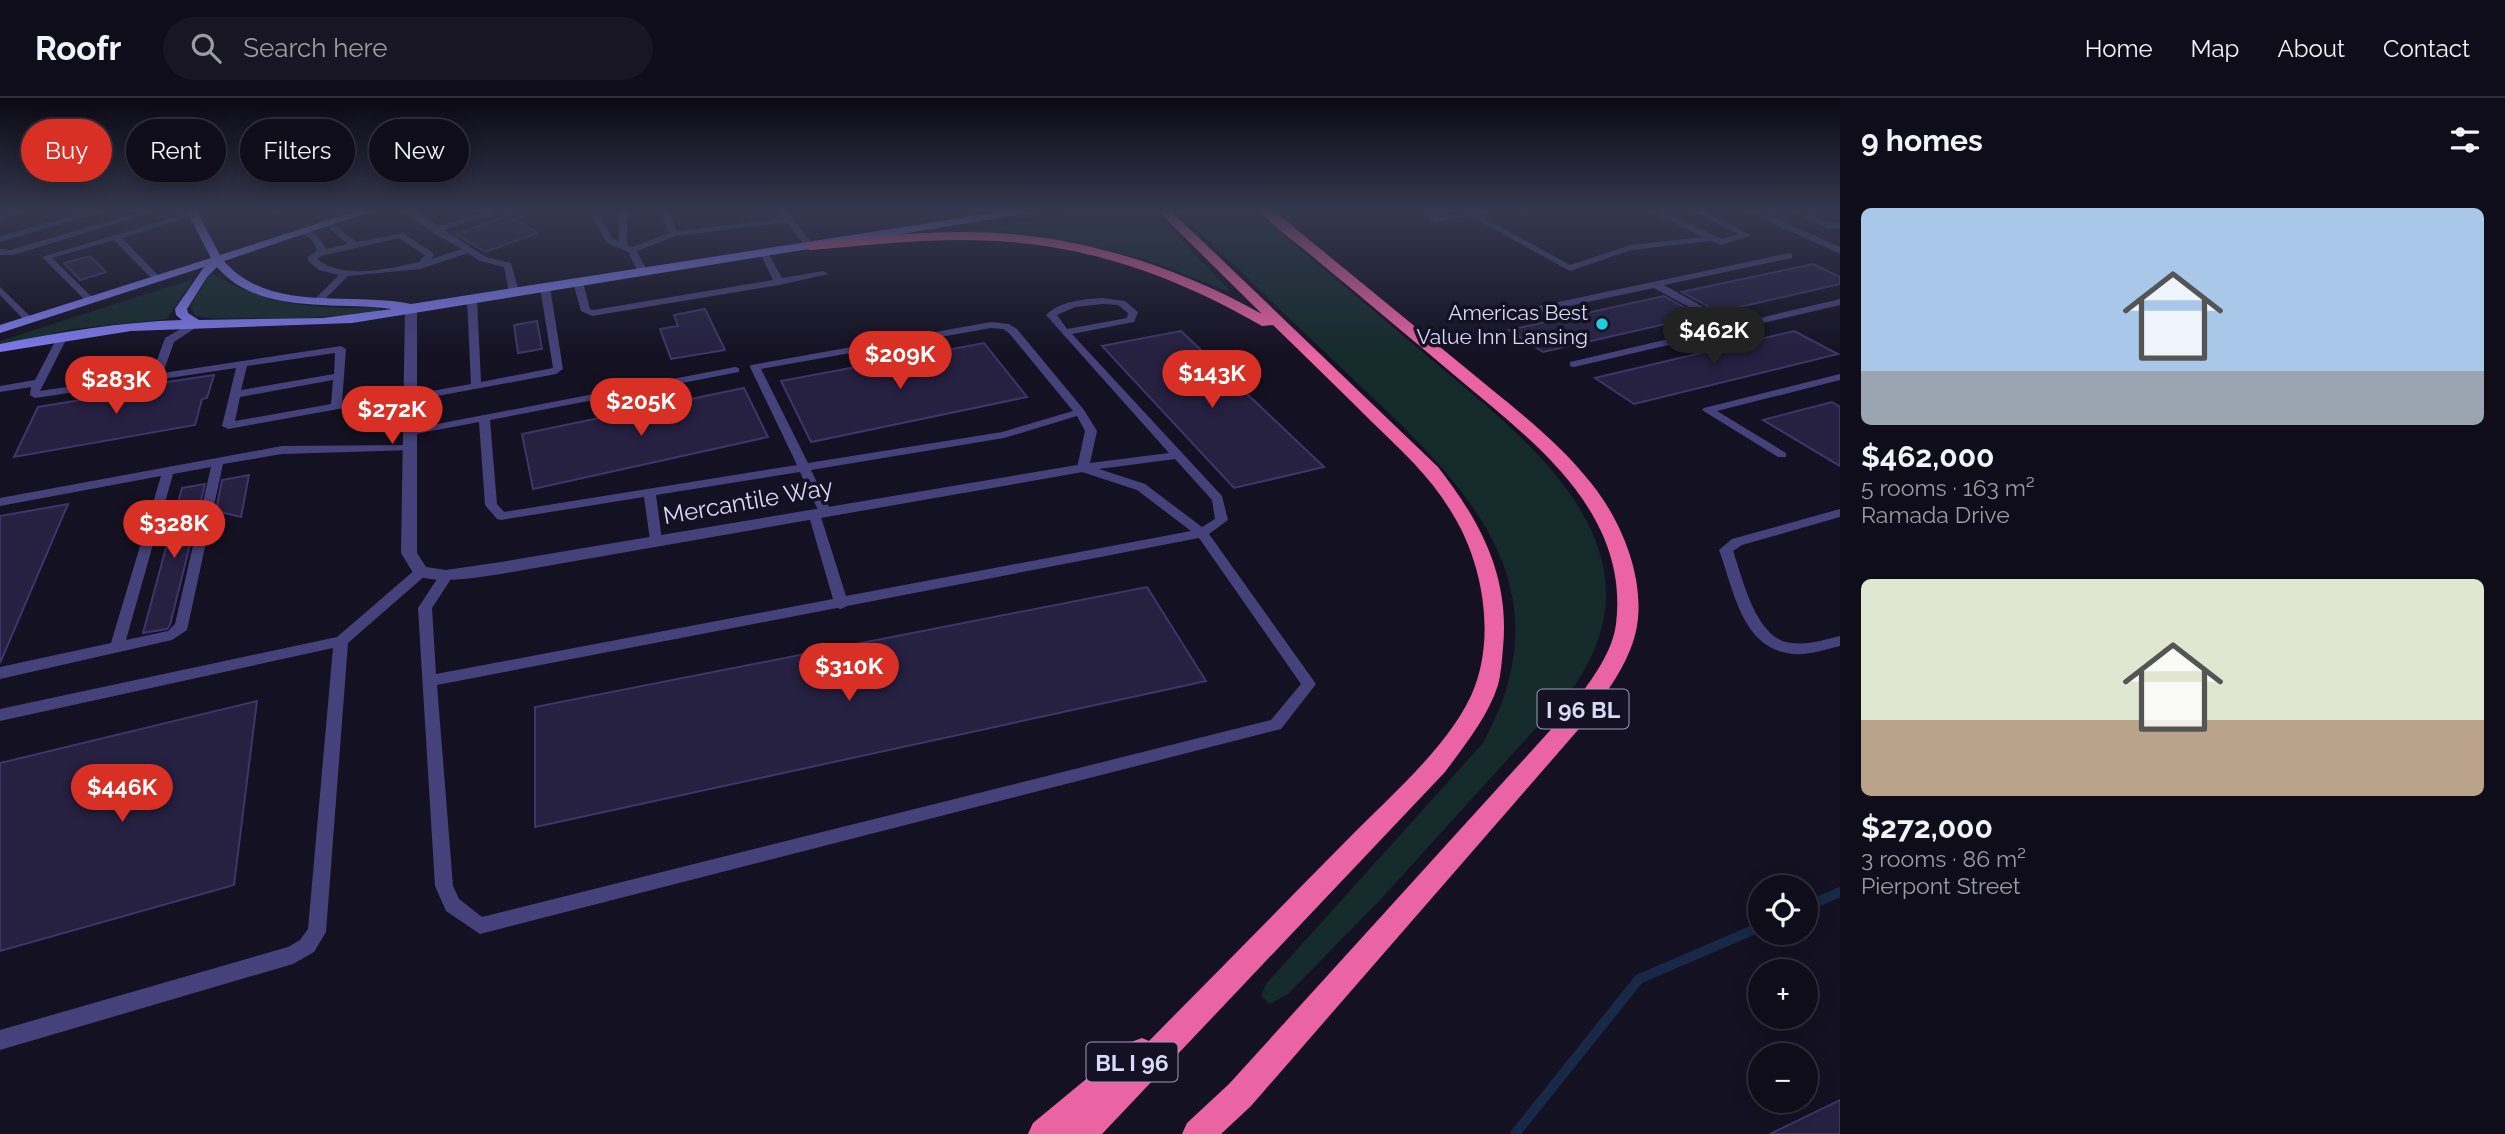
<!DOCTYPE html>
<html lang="en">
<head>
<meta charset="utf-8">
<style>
  body { margin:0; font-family:Raleway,sans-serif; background:#181623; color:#f1f3f6; height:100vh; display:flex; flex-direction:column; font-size:26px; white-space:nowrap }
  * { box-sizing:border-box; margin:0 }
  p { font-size:23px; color:#9b9ca2 }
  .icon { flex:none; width:38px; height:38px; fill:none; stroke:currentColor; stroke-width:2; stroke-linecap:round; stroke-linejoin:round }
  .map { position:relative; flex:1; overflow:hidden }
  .details { display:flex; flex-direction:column; background:#0f0d1a; width:665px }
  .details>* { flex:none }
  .top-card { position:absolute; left:21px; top:21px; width:665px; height:63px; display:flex; gap:14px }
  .fabs { position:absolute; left:1748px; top:777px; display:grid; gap:14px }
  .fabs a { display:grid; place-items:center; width:70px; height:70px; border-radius:50%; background:#0f0d1a; box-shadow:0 4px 18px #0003,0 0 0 2px #2f2d39; font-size:35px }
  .price { position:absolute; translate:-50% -60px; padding:0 16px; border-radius:24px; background:#d93025; color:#fff; font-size:23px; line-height:46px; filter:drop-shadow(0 2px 4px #0008) }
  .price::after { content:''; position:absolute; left:50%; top:42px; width:21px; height:16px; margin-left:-10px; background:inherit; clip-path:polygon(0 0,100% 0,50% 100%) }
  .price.active { background:#222; color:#fff }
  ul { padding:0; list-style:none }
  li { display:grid; align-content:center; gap:14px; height:371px; padding:0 21px }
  li span { display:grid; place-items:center; height:217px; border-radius:10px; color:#555 }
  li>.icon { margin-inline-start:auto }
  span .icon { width:126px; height:126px; fill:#fffc; stroke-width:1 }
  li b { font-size:30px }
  h2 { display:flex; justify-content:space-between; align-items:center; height:84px; padding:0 21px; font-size:30px }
  .chip { padding:0 24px; border-radius:32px; background:#0f0d1a; box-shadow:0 4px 18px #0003,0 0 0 2px #2f2d39; font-size:24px; line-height:63px }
  .chip.active { background:#d93025; color:#fff }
  header { display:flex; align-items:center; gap:42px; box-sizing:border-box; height:98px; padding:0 35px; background:#0f0d1a; border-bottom:2px solid #2f2d39 }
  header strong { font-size:33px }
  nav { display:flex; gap:38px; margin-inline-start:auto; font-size:24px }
  .search { width:490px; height:63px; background:#181623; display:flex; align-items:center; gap:18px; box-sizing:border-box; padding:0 24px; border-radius:38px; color:#9b9ca2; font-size:26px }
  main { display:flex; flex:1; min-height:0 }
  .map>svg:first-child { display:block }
  .green { fill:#152b2b }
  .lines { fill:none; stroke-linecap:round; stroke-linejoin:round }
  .stream { stroke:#172947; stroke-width:10 }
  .building { fill:#262041; stroke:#3f356a; stroke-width:2 }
  .lane { fill:#45427b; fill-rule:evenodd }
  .street { fill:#45427b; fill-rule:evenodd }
  .secondary { fill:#7e7bed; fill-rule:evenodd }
  .highway { fill:#ea63a3; fill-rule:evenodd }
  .poi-dot { fill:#1eccdf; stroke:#141122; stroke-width:2.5 }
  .labels { text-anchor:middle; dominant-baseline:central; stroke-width:7; stroke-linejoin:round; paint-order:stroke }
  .far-poi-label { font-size:21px; fill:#dcd8fa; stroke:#141122; text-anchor:end }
  .shield { fill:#141122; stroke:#a09cb9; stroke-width:2 }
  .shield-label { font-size:23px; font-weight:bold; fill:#dcd8fa }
  .street-label { font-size:24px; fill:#dcd8fa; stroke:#141122 }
</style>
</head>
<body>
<header>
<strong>Roofr</strong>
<div class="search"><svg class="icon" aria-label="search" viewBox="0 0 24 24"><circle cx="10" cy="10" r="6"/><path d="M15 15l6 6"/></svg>Search here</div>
<nav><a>Home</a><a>Map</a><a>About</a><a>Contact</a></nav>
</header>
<main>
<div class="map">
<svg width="1840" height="1036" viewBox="0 0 1840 1036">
  <rect width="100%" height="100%" fill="#141122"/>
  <g class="green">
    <polygon points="1095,112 1152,112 1232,195 1156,165 1101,150 1048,141 965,134"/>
    <path d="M1174,112h81c56,49 113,96 170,144 97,82 246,190 150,331l-194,214 -93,95 -18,10 -9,-8 5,-12 217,-241c93,-169 -33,-272 -147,-380 -54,-51 -106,-104 -162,-153z"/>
    <path d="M213,176c12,5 22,13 34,17 42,17 87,17 131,17l2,2 -10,4 -69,4h-88l-17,-2 -6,-9 19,-32z"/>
    <polygon points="193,181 167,221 74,231 0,247 0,243"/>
  </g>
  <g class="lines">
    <g class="stream">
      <polyline points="1806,809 1840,794"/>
      <polyline points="1515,1036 1639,881 1760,829"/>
    </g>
  </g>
  <g class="building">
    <polygon points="508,118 538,135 485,154 456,136"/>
    <polygon points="90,158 106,174 80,182 64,165"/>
    <polygon points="1813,166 1840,179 1840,186 1718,214 1682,194"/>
    <polygon points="1664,198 1700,218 1543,254 1509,232"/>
    <polygon points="705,211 725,252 671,261 660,231 678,228 674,217"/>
    <polygon points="537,223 542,251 518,255 514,227"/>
    <polygon points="1181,233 1324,369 1234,390 1102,248"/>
    <polygon points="1794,233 1838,256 1634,306 1595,280"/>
    <polygon points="984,245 1027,299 811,344 781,283"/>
    <polygon points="214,277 207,300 202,301 195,327 14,359 38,309 160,289 161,285"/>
    <polygon points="744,290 768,339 533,391 522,336"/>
    <polygon points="1832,304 1840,309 1840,368 1763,322"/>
    <polygon points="249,377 241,419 216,413 222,382"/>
    <polygon points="205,386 170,527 167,531 143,535 182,390"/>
    <polygon points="68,406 0,565 0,418"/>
    <polygon points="1147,489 1206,583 535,729 535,609"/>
    <polygon points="257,603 234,787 0,853 0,665"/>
    <polygon points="1840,1002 1840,1036 1770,1036"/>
  </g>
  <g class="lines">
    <g class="lane">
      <polygon points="17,112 30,112 0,122 0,116"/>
      <polygon points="94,112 107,112 0,144 0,138"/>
      <polygon points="147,112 160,112 13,157 0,157 0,151 10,152"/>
      <polygon points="269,112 284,112 273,115"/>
      <path d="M403,112h10l25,16 54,-16v4l-48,16 42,27 25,6 8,29 -2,2 -8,-2 -5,-25 -24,-6 -12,-8 -48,16 -72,7 -27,27h-6v-4l24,-24 -20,-5 -11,-9v-4l9,-7 -5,-10 -10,-7v-4c12,-1 19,11 24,20l22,-5 -23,-19 -1,-2 4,-3 29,22 46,-9 30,20 1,2 -3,4 31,-10 -30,-17zM399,140l26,17 -6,7c-31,7 -76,18 -102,-3l4,-3z"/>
      <polygon points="588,112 596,112 613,141 619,143 619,119 624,112 632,112 627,119 627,147 632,149 669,135 660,112 668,112 677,133 784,120 779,113 786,112 814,148 807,150 787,124 676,138 637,153 648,174 643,177 638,174 628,154 607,145"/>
      <polygon points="1434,112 1442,112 1439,119 1477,112 1494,112 1479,117 1570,167 1631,147 1703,139 1648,112 1659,112 1722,141 1739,136 1690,112 1700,112 1751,137 1721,147 1711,143 1631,152 1570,173 1470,118 1434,124 1429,119"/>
      <path d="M1789,112c18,0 34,16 51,12v6l-12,1z"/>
      <polygon points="191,114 198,116 122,140 160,179 160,183 154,183 114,142 52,160 93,200 93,204 87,204 42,159"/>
      <polygon points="764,152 768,155 782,180 823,173 828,176 779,187 592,218 581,213 573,184 578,181 583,184 590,211 593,212 773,182 760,155"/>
      <polygon points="1789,155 1792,156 1792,160 1664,187 1734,226 1840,201 1840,207 1574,269 1570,268 1570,264 1724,228 1654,190 1506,221 1501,218 1506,215"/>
      <path d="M545,186l5,3 13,82 -7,5 -146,27 -4,-1 -1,-3 -177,32 -6,-3 14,-58 -201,30 -5,-3 1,-8 -31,5v-6l35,-6 23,-44 5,-3 5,3 -28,55 112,-17 13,-36 31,-18 5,3 -1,2 -26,17 -11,31 178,-27 5,3 -4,53 68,-12 5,4 56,-10 -4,-85 5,-3 5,3 4,83 72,-14 -13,-81zM335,255l-1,21 -93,16 6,-24zM333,282l-2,24 -96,17 5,-24z"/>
      <polygon points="0,189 32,220 32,224 26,224 0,197"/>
      <path d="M1103,200l22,3 13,11 -4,10 -62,12 150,162 6,24 -19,14 107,150 -35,45 -801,205 -34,-23 -11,-25 -17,-278 23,-35 5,-2 7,5 -21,32 4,66 397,-75 -25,-86 2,-3h8l-18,-38 -144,23 6,45 -6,4 -6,-4 -6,-43 -143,23 -4,-1 -12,-14 -6,-83 -69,13 -6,-3 2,-2 329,-63 4,1v4l-249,48 7,84 7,8 293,-47 -47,-98 1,-2 240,-43 18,2 8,5 67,81 13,21 -7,32 79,-10 -123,-138c14,-14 38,-16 57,-17zM1103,206l15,1 10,8 -1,5 -60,11 -10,-14 18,-8zM991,230l12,1 6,4 64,78 -71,21 -194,31 -47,-94zM1077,318l8,15 -8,37 2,3 58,19 54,41 -345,65 -26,-82 5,1 6,-4 -20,-41 193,-32zM1175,361l37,41 3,19 -13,8 -57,-43 -46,-15zM1199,440l102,146 -30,36 -789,197 -23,-18 -6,-13 -16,-201 400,-77 4,1 6,-3z"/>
      <polygon points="1840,276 1840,282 1717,313 1786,355 1786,359 1778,359 1702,312 1704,310"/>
      <path d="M410,347l6,3 -2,2 -132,4 -59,10 -36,166 -15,10 -172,39v-12l111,-24 50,-167 -161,30v-8l282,-52zM211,369l-36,157 -7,7 -42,9 47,-166z"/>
      <path d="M1840,411v8l-98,28 -9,6c10,28 23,90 59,92 16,2 32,-3 48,-7v10c-17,4 -36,11 -53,7 -46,-8 -54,-66 -68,-103l13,-11z"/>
      <polygon points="421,469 428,474 426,477 348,545 326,834 314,854 293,866 0,952 0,932 288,849 300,842 308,831 333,550 0,623 0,611 337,539 416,471"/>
    </g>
    <g class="street">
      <polygon points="1744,112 1757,112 1840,149 1840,156"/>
      <path d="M411,206l6,4v245l9,14 20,3 55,-8 582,-98 7,4 -7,4 -582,102c-29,4 -57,10 -86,2l-14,-23 4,-245z"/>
    </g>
    <path class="secondary" d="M186,112h10l24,45 140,-45h15l-151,51c46,53 126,30 187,43l601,-94h24l-5,3 -679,110 -221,8 -131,21v-8c60,-12 121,-22 182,-24l-6,-5 -1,-6 29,-42 -204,66v-8l211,-67zM217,169c42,49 118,34 175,42l-69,9 -124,2 -11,-7 -1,-4 20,-32z"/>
    <g class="highway">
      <path d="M1157,112h13l268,257c43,55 72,110 65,181 -1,12 -2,26 -5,37 -10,32 -34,61 -53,87l-343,362h-74l5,-11 98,-81 11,-4 7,3c67,-68 134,-136 201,-204 40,-41 105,-96 125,-151 20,-54 7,-125 -23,-173 -21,-36 -51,-63 -80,-91 -33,-33 -66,-65 -99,-97l-11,1c-83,-48 -170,-80 -266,-85 -62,-4 -124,4 -186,9l-7,-4 7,-4c62,-5 125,-13 187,-9 94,6 183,35 265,81z"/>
      <path d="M1259,112h14c63,52 126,103 189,155 44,37 93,72 129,118 30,37 54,94 46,143 -6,34 -27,61 -46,89l-340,391 -30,28h-39l5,-11 42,-39 346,-381c17,-25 37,-49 41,-79 14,-114 -87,-186 -163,-250 -45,-38 -89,-75 -134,-112 -19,-17 -44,-33 -60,-52z"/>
    </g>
  </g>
  <linearGradient id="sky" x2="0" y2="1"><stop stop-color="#0b0913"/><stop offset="0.44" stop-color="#34384f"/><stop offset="1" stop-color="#34384f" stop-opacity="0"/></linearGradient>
  <rect width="1840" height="257" fill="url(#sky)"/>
  <circle class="poi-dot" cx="1602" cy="226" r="7"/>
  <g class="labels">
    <g class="far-poi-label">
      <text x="1588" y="214">Americas Best<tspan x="1588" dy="24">Value Inn Lansing</tspan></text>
    </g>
    <g class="shield">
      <rect x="1537.5" y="591.5" width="91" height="39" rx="5"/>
      <rect x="1086.5" y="944.5" width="91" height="39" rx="5"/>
    </g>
    <g class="shield-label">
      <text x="1583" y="611">I 96 BL</text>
      <text x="1132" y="964">BL I 96</text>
    </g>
    <g class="street-label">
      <text transform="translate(748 403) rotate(-10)">Mercantile Way</text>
    </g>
  </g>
</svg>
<div class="fabs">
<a><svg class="icon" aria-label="locate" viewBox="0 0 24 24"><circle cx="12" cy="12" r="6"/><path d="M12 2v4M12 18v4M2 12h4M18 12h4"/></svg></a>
<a>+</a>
<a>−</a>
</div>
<b class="price active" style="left:1714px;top:269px">$462K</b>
<b class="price" style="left:900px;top:293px">$209K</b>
<b class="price" style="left:1212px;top:312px">$143K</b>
<b class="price" style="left:116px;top:318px">$283K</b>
<b class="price" style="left:641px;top:340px">$205K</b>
<b class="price" style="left:392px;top:348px">$272K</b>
<b class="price" style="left:174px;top:462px">$328K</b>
<b class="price" style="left:849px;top:605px">$310K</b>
<b class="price" style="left:122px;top:726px">$446K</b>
<div class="top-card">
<a class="chip active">Buy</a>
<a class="chip">Rent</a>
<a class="chip">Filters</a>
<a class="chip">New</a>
</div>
</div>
<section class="details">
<h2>9 homes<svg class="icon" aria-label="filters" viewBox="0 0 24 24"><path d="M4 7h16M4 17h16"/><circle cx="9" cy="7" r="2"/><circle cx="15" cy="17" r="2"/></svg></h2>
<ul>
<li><span style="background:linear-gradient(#a9c7e8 75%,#9aa5b1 0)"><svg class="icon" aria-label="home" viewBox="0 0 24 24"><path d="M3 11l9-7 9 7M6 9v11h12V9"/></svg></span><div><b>$462,000</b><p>5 rooms · 163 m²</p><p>Ramada Drive</p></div></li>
<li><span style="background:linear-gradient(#dfe7d0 65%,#b9a48a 0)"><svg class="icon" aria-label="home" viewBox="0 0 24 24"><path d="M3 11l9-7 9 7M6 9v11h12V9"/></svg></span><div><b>$272,000</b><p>3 rooms · 86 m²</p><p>Pierpont Street</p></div></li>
</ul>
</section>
</main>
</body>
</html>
